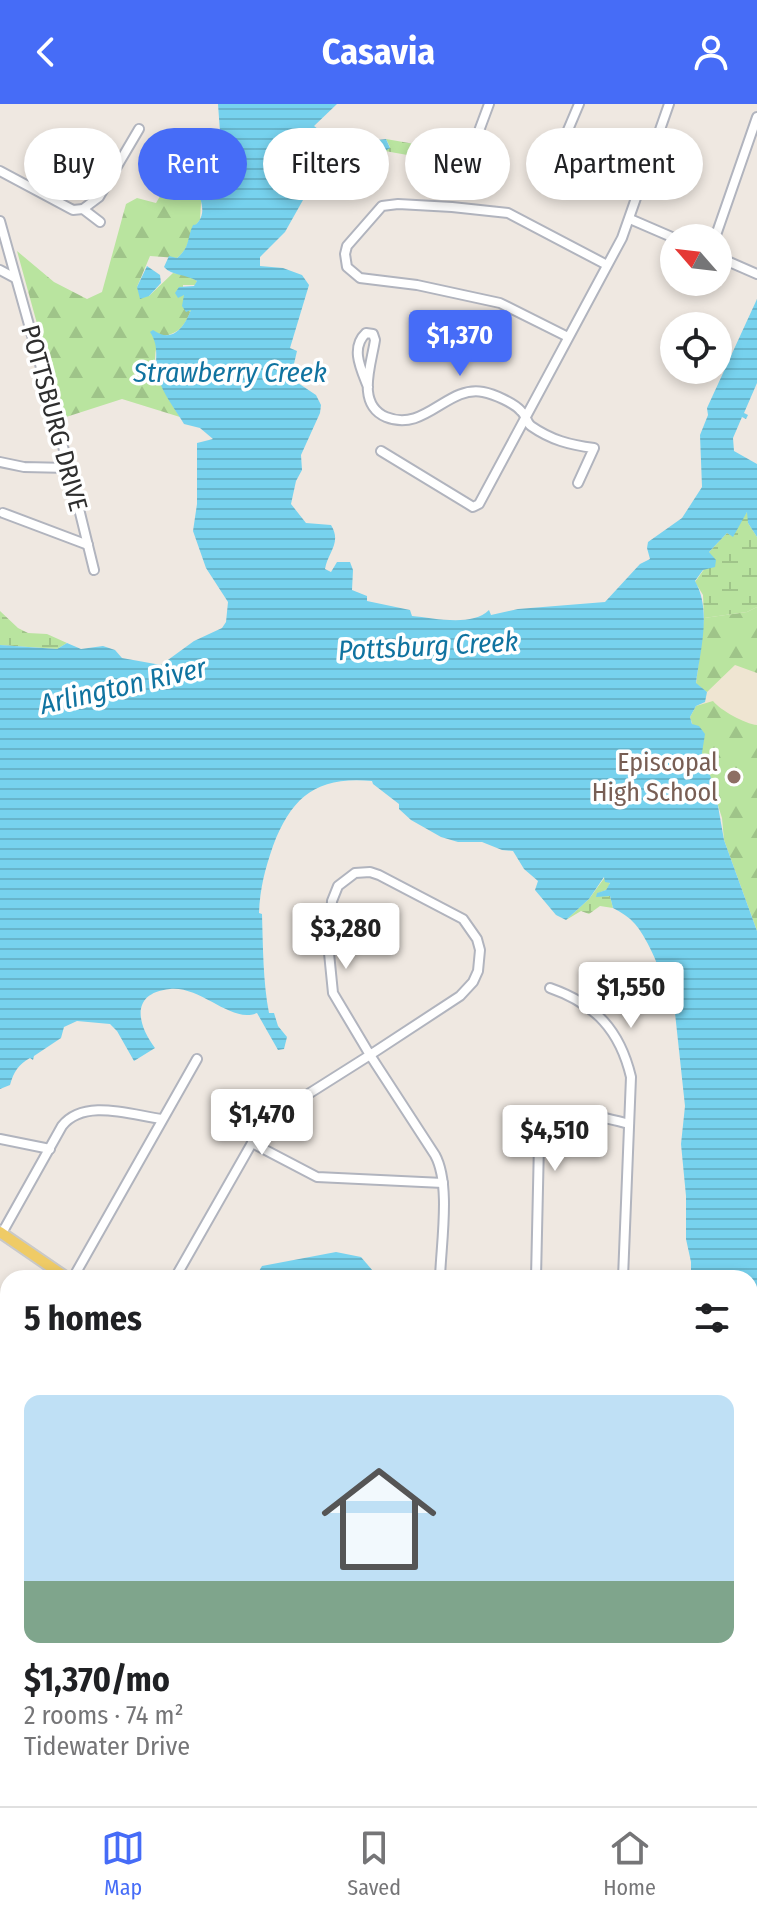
<!DOCTYPE html>
<html lang="en">
<head>
<meta charset="utf-8">
<style>
  body { margin:0; font-family:"Fira Sans Condensed",sans-serif; background:#f2f2f2; color:#202124; height:100vh; display:flex; flex-direction:column; font-size:30px; white-space:nowrap }
  * { box-sizing:border-box; margin:0 }
  p { font-size:26px; color:#757577 }
  .icon { flex:none; width:44px; height:44px; fill:none; stroke:currentColor; stroke-width:2; stroke-linecap:round; stroke-linejoin:round }
  .map { position:relative; flex:1; overflow:hidden }
  .drawer { position:absolute; left:0px; top:1166px; width:758px; height:536px; display:flex; flex-direction:column; background:#fff; border-radius:24px 24px 0 0; box-shadow:0 4px 12px #0003 }
  .drawer>* { flex:none }
  .guide { position:absolute; left:24px; top:24px; width:710px; height:72px; display:flex; gap:16px }
  .needle { width:52px; rotate:298deg }
  .controls { position:absolute; left:660px; top:120px; display:grid; gap:16px }
  .controls a { display:grid; place-items:center; width:72px; height:72px; border-radius:50%; background:#fff; box-shadow:0 4px 12px #0003; font-size:40px }
  .price { position:absolute; translate:-50% -68px; padding:0 18px; border-radius:8px; background:#fff; color:#222; font-size:26px; line-height:52px; filter:drop-shadow(0 2px 4px #0008) }
  .price::after { content:''; position:absolute; left:50%; top:48px; width:24px; height:18px; margin-left:-12px; background:inherit; clip-path:polygon(0 0,100% 0,50% 100%) }
  .price.on { background:#466cf7; color:#fff }
  ul { padding:0; list-style:none }
  li { display:grid; align-content:center; gap:16px; height:424px; padding:0 24px }
  li+li { border-top:2px solid #e0e0e0 }
  li span { display:grid; place-items:center; height:248px; border-radius:16px; color:#555 }
  li>.icon { margin-inline-start:auto }
  span .icon { width:144px; height:144px; fill:#fffc; stroke-width:1 }
  li b { font-size:34px }
  h2 { display:flex; justify-content:space-between; align-items:center; height:96px; padding:0 24px; font-size:34px }
  .chip { padding:0 28px; border-radius:36px; background:#fff; box-shadow:0 4px 12px #0003; font-size:28px; line-height:72px }
  .chip.on { background:#466cf7; color:#fff }
  header { display:flex; justify-content:space-between; align-items:center; height:104px; padding:0 24px; background:#466cf7; color:#fff; font-size:36px; font-weight:700 }
  .tabs { display:flex; justify-content:space-around; align-items:center; height:112px; border-top:2px solid #e0e0e0; background:#fff; font-size:22px; color:#757577 }
  .tabs a { display:grid; justify-items:center; gap:4px }
  .tabs .on { color:#466cf7 }
  .map>svg:first-child { display:block }
  .education { fill:#efe5d2 }
  .forest { fill:url(#forest-firs) }
  .wetland { fill:url(#wetland-marsh) }
  .water { fill:url(#water-rules) }
  .lines { fill:none; stroke-linecap:round; stroke-linejoin:round }
  .minor-casing { stroke:#b1b4be; stroke-width:12 }
  .major-casing { stroke:#c9c9c9; stroke-width:14 }
  .minor { stroke:#fff; stroke-width:8 }
  .major { stroke:#efcb66; stroke-width:10 }
  .education-dot { fill:#8d6e63; stroke:#fff; stroke-width:3 }
  .labels { text-anchor:middle; dominant-baseline:central; stroke-width:7; stroke-linejoin:round; paint-order:stroke }
  .street-label { font-size:26px; fill:#2e2e2e; stroke:#fff }
  .education-label { font-size:26px; fill:#785e54; stroke:#fff; text-anchor:end }
  .water-label { font-size:28px; font-style:italic; fill:#1073a0; stroke:#fff }
</style>
</head>
<body>
<header><svg class="icon" aria-label="back" viewBox="0 0 24 24"><path d="M15 5l-7 7 7 7"/></svg>Casavia<svg class="icon" aria-label="person" viewBox="0 0 24 24"><circle cx="12" cy="8" r="4"/><path d="M4 21q1-7 8-7t8 7"/></svg></header>
<div class="map">
<svg width="757" height="1702" viewBox="0 0 757 1702">
  <defs>
    <pattern id="forest-firs" width="22" height="20" patternUnits="userSpaceOnUse" patternTransform="scale(2)"><rect width="22" height="20" fill="#b9e49f"/><path d="M5 1l3.5 6h-7zM16 11l3.5 6h-7z" fill="#9fc489"/></pattern>
    <pattern id="wetland-marsh" width="20" height="14" patternUnits="userSpaceOnUse" patternTransform="scale(2)"><rect width="20" height="14" fill="#b9e49f"/><path d="M1 5h8M5 5V1M11 12h8M15 12V8" fill="none" stroke="#9fc489"/></pattern>
    <pattern id="water-rules" width="6" height="5" patternUnits="userSpaceOnUse" patternTransform="scale(2)"><rect width="6" height="5" fill="#77d2ee"/><path d="M0 2.5h6" fill="none" stroke="#67b5cc"/></pattern>
  </defs>
  <rect width="100%" height="100%" fill="#efe8e1"/>
  <polygon class="education" points="757,503 757,827 696,602 704,514 747,508"/>
  <g class="forest">
    <path d="M169,77h16l17,5 -2,34c-12,12 -9,28 -23,38l-27,-2 -13,31 12,9 24,-23 15,2 9,6 -2,4h-12v9l9,14c-6,15 -12,27 -31,28 -16,28 4,57 19,81l-58,-18 -59,19 -46,-167 37,31 33,17 15,-7 24,-88 11,-6 19,5z"/>
    <polygon points="757,503 757,569 735,561 707,588 696,580 704,514 747,508"/>
    <path d="M713,597c7,9 32,23 44,24v206l-33,-91 -2,-22 -32,-101 6,-11z"/>
  </g>
  <g class="wetland">
    <polygon points="386,35 449,46 451,48 450,51 413,52 385,47 390,43"/>
    <polygon points="748,406 748,419 757,433 757,503 747,508 704,514 703,491 695,478 712,454 709,448 727,429 732,432"/>
    <polygon points="0,507 18,524 28,529 47,530 67,539 57,545 0,541"/>
    <polygon points="605,773 610,780 606,786 598,789 597,792 610,792 613,804 600,802 589,810 581,807 566,816 589,795"/>
  </g>
  <g class="water">
    <path d="M218,0h119l-23,22 20,15 18,2 34,-4 4,9 -5,3 -34,2c0,19 -16,23 -21,37l-27,10 -18,32 -25,25v9l23,2 19,7 7,10 -19,63 7,3 -4,17 2,13 21,14 5,10 -1,8 -19,42 1,15 -6,11 -5,23 15,19 25,2c11,18 -3,27 -6,44l6,3 6,-10h13l3,8 -1,20 15,6v5l43,9 2,6c22,2 60,11 77,-6l2,5 27,-6 87,-7 35,-38 10,-5 -3,-11 1,-6 34,-24 20,-31 -2,-52 8,-20 -1,-7 50,-109v84l-13,30 4,2 -2,4 -4,-2 -9,21 1,13 23,13v73l-9,-14 -1,-11 -14,25 -6,-4 -18,19 7,8 -1,7 -12,3 -8,11c17,30 5,70 1,102l11,9 -2,10 -9,4 -6,11 2,7 7,2 6,8 -3,19 13,36 9,51 33,91v407l-7,-6v-54h-64l5,-7v-9l-5,-23v-43l-5,-52 4,-38 -10,-93 -13,-23c4,-14 -17,-55 -27,-66 -6,-7 -14,-12 -22,-16l-3,-12 -14,1 1,-4 9,-3 4,-7 -5,-1 -1,-5 -15,22 -23,21 -10,-5 -21,-25 3,-9 -14,-12 -11,-18 -11,-1 -20,-8h-24l-17,-5 -30,-17 -12,-11v-5l-26,-20 -1,-3c-55,-5 -80,15 -99,65 -8,23 -13,42 -14,67l3,1c1,33 1,68 7,99h5l4,13 9,11 -3,12 -6,1 -21,-37c-26,11 -55,-27 -87,-24 -40,4 -33,35 -15,59l-21,13 -17,-30 -7,-7 -33,-3 -13,6 -3,11 -27,18 -1,4 -3,-2c-12,7 -16,13 -20,27l-10,4v-444l57,4 10,-6 14,6 22,-3 12,4 7,8 39,7 33,-24 28,-13 4,-6 2,-20 -22,-34 -13,-37 4,-27v-61l16,-4 -13,-11 -16,-4c-9,-15 -21,-30 -26,-47 -5,-17 3,-28 -8,-45l3,-2c20,14 31,-3 38,-20l-5,2 -4,-6 2,-11 -6,3 -3,-5 4,-6 15,-1 3,-5c-11,-7 -25,-5 -33,-14l5,-11 8,2c11,-9 10,-15 14,-28 4,-11 1,0 8,-9 7,-10 1,-22 -1,-31l4,-4 4,-33 3,-3h7l5,-4z"/>
    <polygon points="147,162 160,171 161,179 149,192 140,195 137,183"/>
    <polygon points="336,1148 361,1153 379,1174 255,1174 262,1162"/>
    <polygon points="0,1525 8,1531 8,1694 123,1694 123,1702 0,1702"/>
  </g>
  <g class="lines">
    <g class="minor-casing">
      <g id="minor">
        <polyline points="476,35 489,0"/>
        <polyline points="551,66 579,0"/>
        <polyline points="0,67 73,106 83,105 100,118"/>
        <polyline points="83,105 99,93 139,25"/>
        <polyline points="630,115 674,134"/>
        <polyline points="0,117 69,364 94,466"/>
        <polyline points="715,134 757,13"/>
        <polyline points="718,153 757,170"/>
        <polyline points="0,166 15,174"/>
        <polyline points="568,233 500,199 417,181 360,174 347,163 345,150 347,142 382,102 398,100 452,103 508,109 607,161"/>
        <path d="M368,283c-7,-18 -18,-39 -2,-54l7,1 2,6c-4,26 -19,64 11,77 39,16 61,-32 97,-25 11,2 31,11 38,19 5,4 5,11 10,15 20,14 39,19 63,22l-16,35"/>
        <polyline points="381,347 473,403 479,400 622,134 669,0"/>
        <polyline points="0,358 24,363 69,364"/>
        <polyline points="3,409 88,441"/>
        <path d="M550,884c46,16 70,43 81,89l-8,201"/>
        <polyline points="0,1035 50,1045"/>
        <polyline points="252,1039 317,1073 443,1079"/>
        <path d="M2,1129l60,-107c22,-28 69,-11 100,-7"/>
        <polyline points="73,1174 197,955"/>
        <path d="M175,1174l77,-135 17,-21 14,-12 87,-55 90,-59 13,-14 5,-11 2,-21 -3,-11 -14,-20 -84,-44 -9,-3 -15,1 -17,13 -6,15 -3,52 4,40 37,62 65,100c16,29 6,89 5,123"/>
        <path d="M536,1174l3,-135c10,-42 60,-27 90,-19"/>
        <polyline points="750,1393 757,1405"/>
        <polyline points="262,1694 329,1702"/>
      </g>
    </g>
    <g class="major-casing">
      <g id="major">
        <polyline points="0,1128 67,1174"/>
        <polyline points="750,1274 757,1266"/>
        <polyline points="750,1648 757,1653"/>
        <polyline points="470,1702 471,1694"/>
        <polyline points="485,1702 485,1694"/>
      </g>
    </g>
    <use href="#minor" class="minor"/>
    <use href="#major" class="major"/>
  </g>
  <circle class="education-dot" cx="734" cy="673" r="8"/>
  <g class="labels">
    <g class="street-label">
      <text transform="translate(54 314) rotate(75)">POTTSBURG DRIVE</text>
    </g>
    <g class="education-label">
      <text x="718" y="658">Episcopal<tspan x="718" dy="30">High School</tspan></text>
    </g>
    <g class="water-label">
      <text x="230" y="268">Strawberry Creek</text>
      <text transform="translate(428 542) rotate(-3)">Pottsburg Creek</text>
      <text transform="translate(123 582) rotate(-13)">Arlington River</text>
    </g>
  </g>
</svg>
<div class="controls">
<a><svg class="needle" viewBox="-14 -14 28 28"><path d="M0-13l5 13h-10z" fill="#e53935"/><path d="M0 13l5-13h-10z" fill="#757577"/></svg></a>
<a><svg class="icon" aria-label="locate" viewBox="0 0 24 24"><circle cx="12" cy="12" r="6"/><path d="M12 2v4M12 18v4M2 12h4M18 12h4"/></svg></a>
</div>
<b class="price on" style="left:460px;top:274px">$1,370</b>
<b class="price" style="left:346px;top:867px">$3,280</b>
<b class="price" style="left:631px;top:926px">$1,550</b>
<b class="price" style="left:262px;top:1053px">$1,470</b>
<b class="price" style="left:555px;top:1069px">$4,510</b>
<div class="guide">
<a class="chip">Buy</a>
<a class="chip on">Rent</a>
<a class="chip">Filters</a>
<a class="chip">New</a>
<a class="chip">Apartment</a>
</div>
<section class="drawer">
<h2>5 homes<svg class="icon" aria-label="filters" viewBox="0 0 24 24"><path d="M4 7h16M4 17h16"/><circle cx="9" cy="7" r="2"/><circle cx="15" cy="17" r="2"/></svg></h2>
<ul>
<li><span style="background:linear-gradient(#bfe0f5 75%,#7fa58c 0)"><svg class="icon" aria-label="home" viewBox="0 0 24 24"><path d="M3 11l9-7 9 7M6 9v11h12V9"/></svg></span><div><b>$1,370/mo</b><p>2 rooms · 74 m²</p><p>Tidewater Drive</p></div></li>
</ul>
</section>
</div>
<nav class="tabs">
<a class="on"><svg class="icon" aria-label="map" viewBox="0 0 24 24"><path d="M3 6l6-2 6 2 6-2v14l-6 2-6-2-6 2zM9 4v14M15 6v14"/></svg>Map</a>
<a><svg class="icon" aria-label="saved" viewBox="0 0 24 24"><path d="M7 4h10v16l-5-4-5 4z"/></svg>Saved</a>
<a><svg class="icon" aria-label="home" viewBox="0 0 24 24"><path d="M3 11l9-7 9 7M6 9v11h12V9"/></svg>Home</a>
</nav>
</body>
</html>
